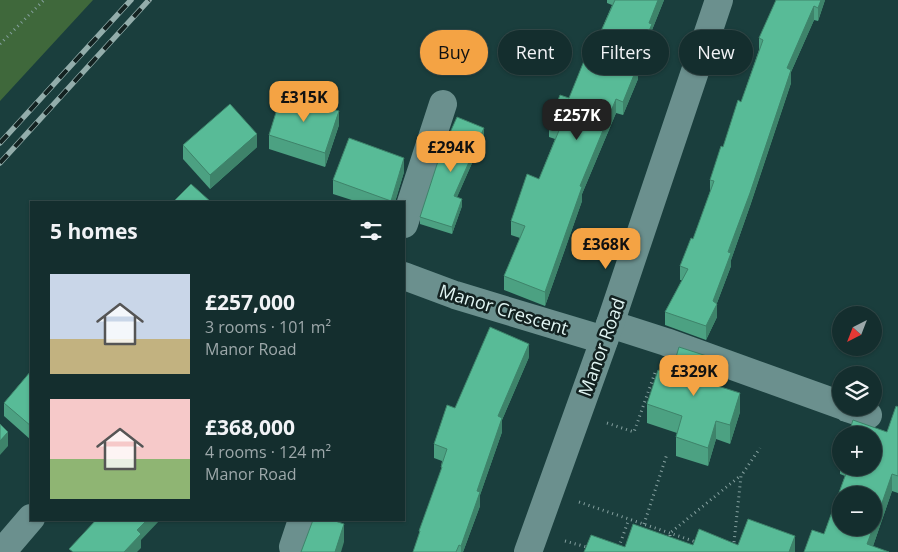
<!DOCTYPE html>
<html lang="en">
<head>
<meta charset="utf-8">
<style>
  body { margin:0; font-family:"Open Sans",sans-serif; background:#213a3a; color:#f1f3f6; height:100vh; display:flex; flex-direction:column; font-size:19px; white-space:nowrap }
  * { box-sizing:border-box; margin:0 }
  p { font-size:16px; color:#9da8aa }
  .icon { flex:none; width:28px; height:28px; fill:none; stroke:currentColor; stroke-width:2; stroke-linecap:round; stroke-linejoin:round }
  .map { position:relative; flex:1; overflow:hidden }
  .drawer { position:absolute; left:30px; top:201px; width:375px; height:320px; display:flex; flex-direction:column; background:#142e2e; border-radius:0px; box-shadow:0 1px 4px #0004,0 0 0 1px #334a4a }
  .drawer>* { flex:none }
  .top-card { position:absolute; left:420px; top:30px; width:402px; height:45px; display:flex; gap:10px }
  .needle { width:32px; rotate:222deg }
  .controls { position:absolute; left:832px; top:306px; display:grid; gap:10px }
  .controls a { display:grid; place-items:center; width:50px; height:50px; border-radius:50%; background:#142e2e; box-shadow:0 1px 4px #0004,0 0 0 1px #334a4a; font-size:25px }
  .price { position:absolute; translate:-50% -42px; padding:0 11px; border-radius:10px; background:#f4a344; color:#111; font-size:16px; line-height:32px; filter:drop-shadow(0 1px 2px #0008) }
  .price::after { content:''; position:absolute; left:50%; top:30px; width:15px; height:11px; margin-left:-8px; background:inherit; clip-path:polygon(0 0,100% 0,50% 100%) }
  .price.selected { background:#222; color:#fff }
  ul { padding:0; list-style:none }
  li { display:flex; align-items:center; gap:15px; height:125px; padding:0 20px }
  li span { display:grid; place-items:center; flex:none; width:140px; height:100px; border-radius:0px; color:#555 }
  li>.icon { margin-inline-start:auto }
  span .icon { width:60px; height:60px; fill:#fffc; stroke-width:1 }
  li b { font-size:21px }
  h2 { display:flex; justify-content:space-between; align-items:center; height:60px; padding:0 20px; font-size:21px }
  .chip { padding:0 18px; border-radius:22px; background:#142e2e; box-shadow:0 1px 4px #0004,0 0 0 1px #334a4a; font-size:18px; line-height:45px }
  .chip.selected { background:#f4a344; color:#111 }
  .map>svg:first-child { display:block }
  .green { fill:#3f683b }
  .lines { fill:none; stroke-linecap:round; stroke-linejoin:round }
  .path { stroke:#86a1a0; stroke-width:3; stroke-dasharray:1 4; stroke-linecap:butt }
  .minor { stroke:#6b908e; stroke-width:28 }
  .rail-casing { stroke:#93adab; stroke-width:5.5 }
  .rail { stroke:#132221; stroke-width:4; stroke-dasharray:11; stroke-linecap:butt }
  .wall { fill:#4ca182 }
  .shaded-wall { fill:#3e836a }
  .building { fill:#58bb97; stroke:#3e836a }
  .labels { text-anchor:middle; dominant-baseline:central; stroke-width:5; stroke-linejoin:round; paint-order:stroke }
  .street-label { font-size:18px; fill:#e2f6f4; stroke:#132221 }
</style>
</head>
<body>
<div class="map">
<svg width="898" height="552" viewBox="0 0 898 552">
  <rect width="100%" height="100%" fill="#1a3e3d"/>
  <polygon class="green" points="0,0 93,0 0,101"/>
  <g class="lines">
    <g class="path">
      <polyline points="0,44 44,0"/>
      <polyline points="607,423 634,432 656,370"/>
      <polyline points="579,502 696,542"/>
      <polyline points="644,524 667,454"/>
      <polyline points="565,541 590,548"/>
      <polyline points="670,541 670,533 740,476"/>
      <polyline points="617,552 629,519"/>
      <polyline points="733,552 741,476 760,448"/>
    </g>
    <g class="minor">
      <polyline points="404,224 443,104"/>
      <polyline points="404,276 455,295 604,340"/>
      <polyline points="610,324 666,342 841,405"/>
      <polyline points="847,408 868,415"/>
      <polyline points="7,546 31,518"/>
      <polyline points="293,547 302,520"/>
      <polyline points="528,552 610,324 719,0"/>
    </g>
    <g class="rail-casing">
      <g id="rail">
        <polyline points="0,143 131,0"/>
        <polyline points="0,163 149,0"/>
      </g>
    </g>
    <use href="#rail" class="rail"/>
  </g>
  <g class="wall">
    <polygon points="607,0 664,0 652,30 652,38 638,70 638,79 623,115 616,113 582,194 582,201 545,306 504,290 504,276 520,238 511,235 511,221 539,179 555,139 549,137 549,123 569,98 594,47 612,5 607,3"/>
    <polygon points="825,0 818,21 814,20 791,72 791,83 750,206 731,260 731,266 717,303 717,317 706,340 665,325 665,312 682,280 680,280 680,266 693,239 710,192 710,180 741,102 759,50 759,38"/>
    <polygon points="339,125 325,167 269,149 269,135"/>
    <polygon points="484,136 457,197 462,206 452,234 420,224 420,217"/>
    <polygon points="183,145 257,147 210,189 183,159"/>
    <polygon points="404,172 395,202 358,202 333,194 333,180"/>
    <polygon points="529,357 502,420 502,432 480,495 480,506 463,552 413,552 419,535 419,531 441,471 441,467 442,461 434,458 434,444 455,408"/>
    <polygon points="31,371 31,440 4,416 4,403"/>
    <polygon points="716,377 713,384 740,412 730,444 716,439 708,466 676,456 676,437 677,433 647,423 647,404"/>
    <polygon points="898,407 898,493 892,491 873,546 824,534 845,476 840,474 840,457 841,454 841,468 874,468 887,432"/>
  </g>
  <g class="shaded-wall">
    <polygon points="658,0 664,0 652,30 652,38 638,70 638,79 623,115 623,102 635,63 649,23"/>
    <polygon points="821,0 825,0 818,21 818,8"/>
    <polygon points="814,6 814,20 791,72 791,83 750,206 731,260 731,266 715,308 717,304 717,317 706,340 706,326 713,301 787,68"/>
    <polygon points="616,99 616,113 582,194 582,201 545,306 545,292 580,186"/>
    <polygon points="339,111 339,125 325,167 325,153"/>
    <polygon points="484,128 484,136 454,204 454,196"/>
    <polygon points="257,134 257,147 210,189 210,175"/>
    <polygon points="404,158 404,172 395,202 391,202"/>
    <polygon points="462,199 462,206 452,234 452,227"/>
    <polygon points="529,344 529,357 502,420 502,432 480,495 480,506 463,552 461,552 461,546 498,416"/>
    <polygon points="716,359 716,377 708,401 708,383"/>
    <polygon points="740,393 740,412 730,444 730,425"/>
    <polygon points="716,421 716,439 708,466 708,448"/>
    <polygon points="8,432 8,446 0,455 0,441"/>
    <polygon points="892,474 892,491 871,552 867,544"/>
    <polygon points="147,520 160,520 141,540 141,548 137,552 124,552 137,530"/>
    <polygon points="344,524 344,542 341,552 335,552"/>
    <polygon points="795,536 795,552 789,552"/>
  </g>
  <g class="building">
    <polygon points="615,0 658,0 649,23 652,24 635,63 638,65 623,102 616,99 580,186 582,187 545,292 504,276 525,226 511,221 527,174 539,179 560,128 549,123 560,95 569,98 590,46 594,47"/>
    <polygon points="776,0 821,0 818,8 814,6 787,68 791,70 750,193 728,252 731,253 713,301 717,304 706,326 665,312 688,269 680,266 691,238 693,239 714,181 710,180 721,146 723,147 738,100 741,102 763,40 759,38"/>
    <polygon points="282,93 339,111 325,153 269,135"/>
    <polygon points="230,104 257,134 210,175 183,145"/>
    <polygon points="457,117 484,128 454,196 462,199 452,227 420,217 440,155"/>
    <polygon points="349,138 404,158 391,201 333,180"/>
    <polygon points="191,184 211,202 173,202"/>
    <polygon points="490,327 529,344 498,416 502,418 477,491 480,492 461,546 459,545 456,552 413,552 420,531 419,531 442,467 441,467 447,449 434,444 447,405 455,408"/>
    <polygon points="679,347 716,359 708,383 740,393 730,425 716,421 708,448 676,437 682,416 647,404 658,370 671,374"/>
    <polygon points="31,371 31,426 4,403"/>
    <polygon points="896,406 898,407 898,476 892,474 874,526 874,495 841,495 841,528 873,528 867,544 889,552 804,552 812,530 824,534 848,468 874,468 874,435 848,435 853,420 887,432"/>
    <polygon points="0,424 8,432 0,441"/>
    <polygon points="748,519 795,536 789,552 584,552 591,535 625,547 633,524 693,545 699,529 738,545"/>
    <polygon points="96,520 147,520 137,530 141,534 124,552 73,552 69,549"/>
    <polygon points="313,520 332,520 344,524 335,552 301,552"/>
  </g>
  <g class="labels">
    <g class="street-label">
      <text transform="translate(504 309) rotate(17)">Manor Crescent</text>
      <text transform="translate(601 347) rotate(-70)">Manor Road</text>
    </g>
  </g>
</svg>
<div class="controls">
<a><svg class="needle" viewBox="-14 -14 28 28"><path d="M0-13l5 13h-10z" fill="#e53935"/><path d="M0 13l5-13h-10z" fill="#9da8aa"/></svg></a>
<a><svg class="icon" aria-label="layers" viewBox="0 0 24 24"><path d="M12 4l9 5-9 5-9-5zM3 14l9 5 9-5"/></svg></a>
<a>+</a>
<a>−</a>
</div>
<b class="price" style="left:304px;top:123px">£315K</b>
<b class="price selected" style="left:577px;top:141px">£257K</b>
<b class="price" style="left:451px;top:173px">£294K</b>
<b class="price" style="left:606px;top:270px">£368K</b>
<b class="price" style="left:694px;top:397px">£329K</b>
<div class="top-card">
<a class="chip selected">Buy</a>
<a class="chip">Rent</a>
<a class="chip">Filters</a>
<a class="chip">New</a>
</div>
<section class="drawer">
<h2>5 homes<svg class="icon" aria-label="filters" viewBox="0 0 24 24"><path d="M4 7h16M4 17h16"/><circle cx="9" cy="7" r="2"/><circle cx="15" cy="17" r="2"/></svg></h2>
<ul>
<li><span style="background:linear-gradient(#c9d6e8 65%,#c2b280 0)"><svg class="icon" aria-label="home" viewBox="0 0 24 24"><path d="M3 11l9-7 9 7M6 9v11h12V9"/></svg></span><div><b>£257,000</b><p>3 rooms · 101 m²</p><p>Manor Road</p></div></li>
<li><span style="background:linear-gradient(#f6c9c9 60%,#8fb573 0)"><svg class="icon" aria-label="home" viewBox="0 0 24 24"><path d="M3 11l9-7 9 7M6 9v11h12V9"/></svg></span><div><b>£368,000</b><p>4 rooms · 124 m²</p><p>Manor Road</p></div></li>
</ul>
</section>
</div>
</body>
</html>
